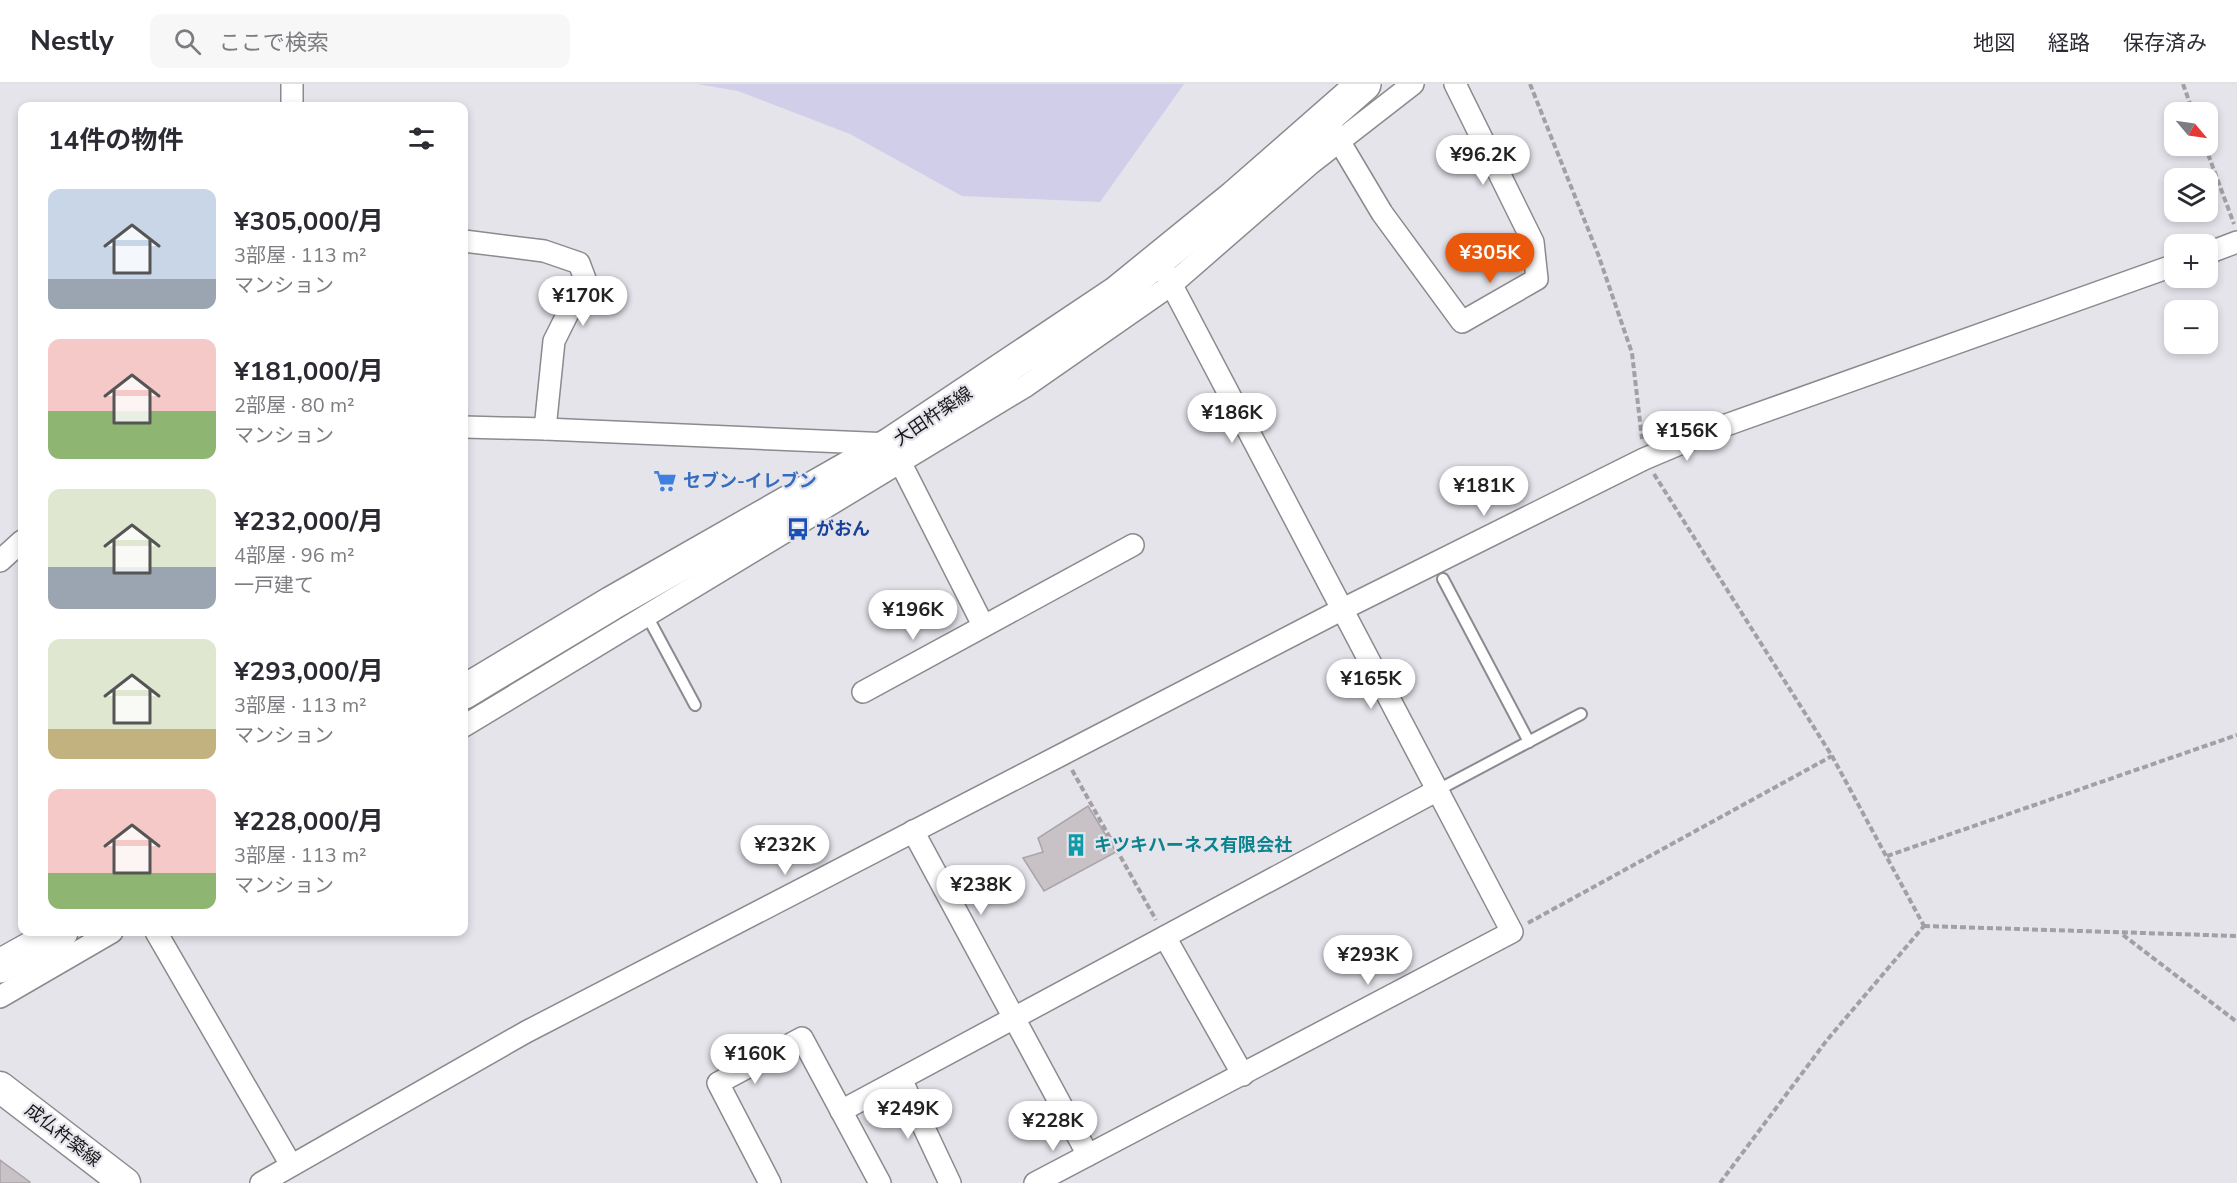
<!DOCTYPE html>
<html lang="ja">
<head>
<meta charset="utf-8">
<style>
  body { margin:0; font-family:"Nunito Sans","Noto Sans JP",sans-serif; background:#f7f7f7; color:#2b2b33; height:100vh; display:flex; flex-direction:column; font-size:22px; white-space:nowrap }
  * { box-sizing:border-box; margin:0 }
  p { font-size:20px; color:#7c7c81 }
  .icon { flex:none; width:33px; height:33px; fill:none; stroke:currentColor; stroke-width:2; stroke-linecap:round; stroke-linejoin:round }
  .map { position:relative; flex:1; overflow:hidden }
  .panel { position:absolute; left:18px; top:18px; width:450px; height:834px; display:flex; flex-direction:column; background:#fff; border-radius:12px; box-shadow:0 3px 9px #0003 }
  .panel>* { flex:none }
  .needle { width:39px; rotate:119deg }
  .controls { position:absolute; left:2164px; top:18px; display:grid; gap:12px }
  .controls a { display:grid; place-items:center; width:54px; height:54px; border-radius:12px; background:#fff; box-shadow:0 3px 9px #0003; font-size:30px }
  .price { position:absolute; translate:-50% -51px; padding:0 14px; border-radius:21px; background:#fff; color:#222; font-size:20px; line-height:39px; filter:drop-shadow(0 2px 3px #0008) }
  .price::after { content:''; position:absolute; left:50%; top:36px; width:18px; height:14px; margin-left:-9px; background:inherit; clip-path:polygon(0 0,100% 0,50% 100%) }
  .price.selected { background:#ea580c; color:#fff }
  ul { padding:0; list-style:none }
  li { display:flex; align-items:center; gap:18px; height:150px; padding:0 30px }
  li span { display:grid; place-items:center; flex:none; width:168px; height:120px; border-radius:12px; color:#555 }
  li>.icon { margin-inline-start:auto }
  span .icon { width:72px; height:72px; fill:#fffc; stroke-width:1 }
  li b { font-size:26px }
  h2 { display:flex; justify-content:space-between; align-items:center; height:72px; padding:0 30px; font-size:26px }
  header { display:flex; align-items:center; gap:36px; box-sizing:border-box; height:84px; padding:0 30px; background:#fff; border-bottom:2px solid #e1e1e2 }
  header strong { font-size:28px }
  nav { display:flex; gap:33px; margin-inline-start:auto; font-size:21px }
  .search { width:420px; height:54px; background:#f7f7f7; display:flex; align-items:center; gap:15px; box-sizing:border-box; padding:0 21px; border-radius:12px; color:#7c7c81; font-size:22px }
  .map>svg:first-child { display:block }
  .green { fill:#d0cee9 }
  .building { fill:#c8c2c7; stroke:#aaa4a9; stroke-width:1.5 }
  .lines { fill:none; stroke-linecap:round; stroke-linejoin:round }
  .lane-casing { stroke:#8a8a8f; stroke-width:14 }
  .street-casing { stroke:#8a8a8f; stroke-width:24 }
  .secondary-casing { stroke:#8a8a8f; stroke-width:33 }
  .primary-casing { stroke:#8a8a8f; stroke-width:36 }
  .path { stroke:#a1a0a5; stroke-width:4; stroke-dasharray:6 3; stroke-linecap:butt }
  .lane { stroke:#fff; stroke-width:10 }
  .street { stroke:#fff; stroke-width:21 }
  .secondary { stroke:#fff; stroke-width:30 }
  .primary { stroke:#fff; stroke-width:33 }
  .labels { text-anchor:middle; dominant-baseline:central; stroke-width:4.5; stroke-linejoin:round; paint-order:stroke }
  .street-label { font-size:18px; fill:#18181a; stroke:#e5e4eb }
  .shop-label { font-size:18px; font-weight:bold; fill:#366cbe; stroke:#e5e4eb; text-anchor:start }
  .transit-label { font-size:18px; font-weight:bold; fill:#164399; stroke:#e5e4eb; text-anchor:start }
  .culture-label { font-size:18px; font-weight:bold; fill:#0d838f; stroke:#e5e4eb; text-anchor:start }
</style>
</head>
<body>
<header>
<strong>Nestly</strong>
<div class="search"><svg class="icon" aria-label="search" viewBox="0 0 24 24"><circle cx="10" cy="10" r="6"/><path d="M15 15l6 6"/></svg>ここで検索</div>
<nav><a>地図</a><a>経路</a><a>保存済み</a></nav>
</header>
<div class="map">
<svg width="2237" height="1099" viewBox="0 0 2237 1099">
  <rect width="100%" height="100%" fill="#e5e4eb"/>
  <polygon class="green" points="697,0 1184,0 1100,118 962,112 850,50 738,7"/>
  <g class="building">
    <polygon points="1088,722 1116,768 1044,807 1023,774 1043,768 1038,754"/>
    <polygon points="0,1076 30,1098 29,1099 0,1099"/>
  </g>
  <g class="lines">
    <g class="lane-casing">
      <g id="lane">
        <polyline points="1443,495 1529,658"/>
        <polyline points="645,528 695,621"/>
        <polyline points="1436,707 1581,630"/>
      </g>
    </g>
    <g class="street-casing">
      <g id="street">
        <polyline points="292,0 292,22"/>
        <polyline points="1332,45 1382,129 1462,238 1537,195 1533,158 1455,0"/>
        <polyline points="464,157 544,167 579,179 585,195 554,257 545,345 464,343"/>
        <polyline points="2208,169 2237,158"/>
        <polyline points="545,345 891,360 983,541"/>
        <polyline points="0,477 22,457"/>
        <polyline points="863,608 1133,461"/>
        <polyline points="464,642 1026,302 1171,201 1310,80 1413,0"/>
        <polyline points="913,747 1088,1071"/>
        <polyline points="156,848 291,1081"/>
        <polyline points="1165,853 1243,991"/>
        <polyline points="0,913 112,848"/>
        <polyline points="901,995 950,1099"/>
        <polyline points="841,1027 1436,707"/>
        <polyline points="261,1099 526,948 1063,670 1341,526 1644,375 1715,345 2175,181"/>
        <polyline points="770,1099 718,999 802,954 880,1099"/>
        <polyline points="1035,1099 1512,848 1158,175"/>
      </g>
    </g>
    <g class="secondary-casing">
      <polyline id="secondary" points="0,1003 125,1099"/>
    </g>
    <g class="primary-casing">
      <g id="primary">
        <polyline points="464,608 612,519 891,360 1117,209 1235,113 1364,0"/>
        <polyline points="0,882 61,848"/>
      </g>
    </g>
    <g class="path">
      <polyline points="1530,0 1598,170 1632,269 1642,355"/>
      <polyline points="2183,0 2193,28"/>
      <polyline points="2205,62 2234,140"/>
      <polyline points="1654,390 1832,672 1924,842"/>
      <polyline points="1072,686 1156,836"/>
      <polyline points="1887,772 2237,651"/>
      <polyline points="1528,839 1832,672"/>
      <polyline points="1924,842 2237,852"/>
      <polyline points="2123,851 2237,938"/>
      <polyline points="1720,1099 1827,956 1924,842"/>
    </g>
    <use href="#lane" class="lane"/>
    <use href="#street" class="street"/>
    <use href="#secondary" class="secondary"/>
    <use href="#primary" class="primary"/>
  </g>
  <defs>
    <g id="supermarket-bare" transform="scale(1.8)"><path d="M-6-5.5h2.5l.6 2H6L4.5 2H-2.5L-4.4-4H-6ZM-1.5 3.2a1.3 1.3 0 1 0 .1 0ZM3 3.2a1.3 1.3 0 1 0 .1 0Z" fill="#3f7fe0" stroke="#e5e4eb" stroke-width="2.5" paint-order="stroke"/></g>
    <g id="bus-bare" transform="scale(1.8)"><path d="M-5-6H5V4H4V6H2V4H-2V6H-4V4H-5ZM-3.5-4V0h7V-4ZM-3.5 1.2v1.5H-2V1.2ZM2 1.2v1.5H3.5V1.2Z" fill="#1a4fb4" stroke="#e5e4eb" stroke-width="2.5" paint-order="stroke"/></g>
    <g id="building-bare" transform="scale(1.8)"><path d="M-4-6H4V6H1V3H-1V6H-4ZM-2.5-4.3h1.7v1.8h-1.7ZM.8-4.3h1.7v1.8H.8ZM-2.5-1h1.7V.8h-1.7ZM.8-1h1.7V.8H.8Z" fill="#0f9aa8" stroke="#e5e4eb" stroke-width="2.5" paint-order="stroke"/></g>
  </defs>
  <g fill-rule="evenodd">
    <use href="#supermarket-bare" x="665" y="397"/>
    <use href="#bus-bare" x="798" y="445"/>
    <use href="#building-bare" x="1076" y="761"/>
  </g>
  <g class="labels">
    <g class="street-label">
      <text transform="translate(933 332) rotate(-34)">大田杵築線</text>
      <text transform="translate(63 1051) rotate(38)">成仏杵築線</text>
    </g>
    <g class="shop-label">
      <text x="683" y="397">セブン-イレブン</text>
    </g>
    <g class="transit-label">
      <text x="816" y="445">がおん</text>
    </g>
    <g class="culture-label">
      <text x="1094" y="761">キツキハーネス有限会社</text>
    </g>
  </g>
</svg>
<div class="controls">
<a><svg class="needle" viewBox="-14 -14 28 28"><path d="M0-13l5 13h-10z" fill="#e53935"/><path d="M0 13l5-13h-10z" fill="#7c7c81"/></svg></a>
<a><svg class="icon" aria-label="layers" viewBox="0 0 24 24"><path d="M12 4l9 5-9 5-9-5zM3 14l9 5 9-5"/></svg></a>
<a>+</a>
<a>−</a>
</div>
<b class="price" style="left:1483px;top:102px">¥96.2K</b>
<b class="price selected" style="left:1490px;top:200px">¥305K</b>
<b class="price" style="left:583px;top:243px">¥170K</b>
<b class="price" style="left:1232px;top:360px">¥186K</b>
<b class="price" style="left:1687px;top:378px">¥156K</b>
<b class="price" style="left:1484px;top:433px">¥181K</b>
<b class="price" style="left:913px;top:557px">¥196K</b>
<b class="price" style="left:1371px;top:626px">¥165K</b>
<b class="price" style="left:785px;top:792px">¥232K</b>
<b class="price" style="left:981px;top:832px">¥238K</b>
<b class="price" style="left:1368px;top:902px">¥293K</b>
<b class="price" style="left:755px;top:1001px">¥160K</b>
<b class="price" style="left:908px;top:1056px">¥249K</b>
<b class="price" style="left:1053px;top:1068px">¥228K</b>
<section class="panel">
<h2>14件の物件<svg class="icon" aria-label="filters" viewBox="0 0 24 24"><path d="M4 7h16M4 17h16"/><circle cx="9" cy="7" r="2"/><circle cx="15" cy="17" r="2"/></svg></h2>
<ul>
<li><span style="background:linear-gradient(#c9d6e8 75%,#9aa5b1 0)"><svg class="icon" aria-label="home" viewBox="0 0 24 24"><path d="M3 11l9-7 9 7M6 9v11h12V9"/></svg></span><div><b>¥305,000/月</b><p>3部屋 · 113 m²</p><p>マンション</p></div></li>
<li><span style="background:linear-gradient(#f6c9c9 60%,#8fb573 0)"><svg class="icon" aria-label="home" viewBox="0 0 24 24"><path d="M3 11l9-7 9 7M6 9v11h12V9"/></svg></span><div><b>¥181,000/月</b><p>2部屋 · 80 m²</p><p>マンション</p></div></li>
<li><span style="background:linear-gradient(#dfe7d0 65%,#9aa5b1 0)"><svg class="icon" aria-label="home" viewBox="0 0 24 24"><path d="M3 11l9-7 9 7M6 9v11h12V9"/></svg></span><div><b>¥232,000/月</b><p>4部屋 · 96 m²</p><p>一戸建て</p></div></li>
<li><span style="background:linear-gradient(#dfe7d0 75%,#c2b280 0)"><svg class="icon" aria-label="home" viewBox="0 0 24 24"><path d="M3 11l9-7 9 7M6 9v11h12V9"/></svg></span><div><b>¥293,000/月</b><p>3部屋 · 113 m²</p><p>マンション</p></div></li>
<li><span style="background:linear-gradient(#f6c9c9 70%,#8fb573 0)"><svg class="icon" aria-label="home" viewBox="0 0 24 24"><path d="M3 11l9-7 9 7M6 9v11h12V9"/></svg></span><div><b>¥228,000/月</b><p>3部屋 · 113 m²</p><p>マンション</p></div></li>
</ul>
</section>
</div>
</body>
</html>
